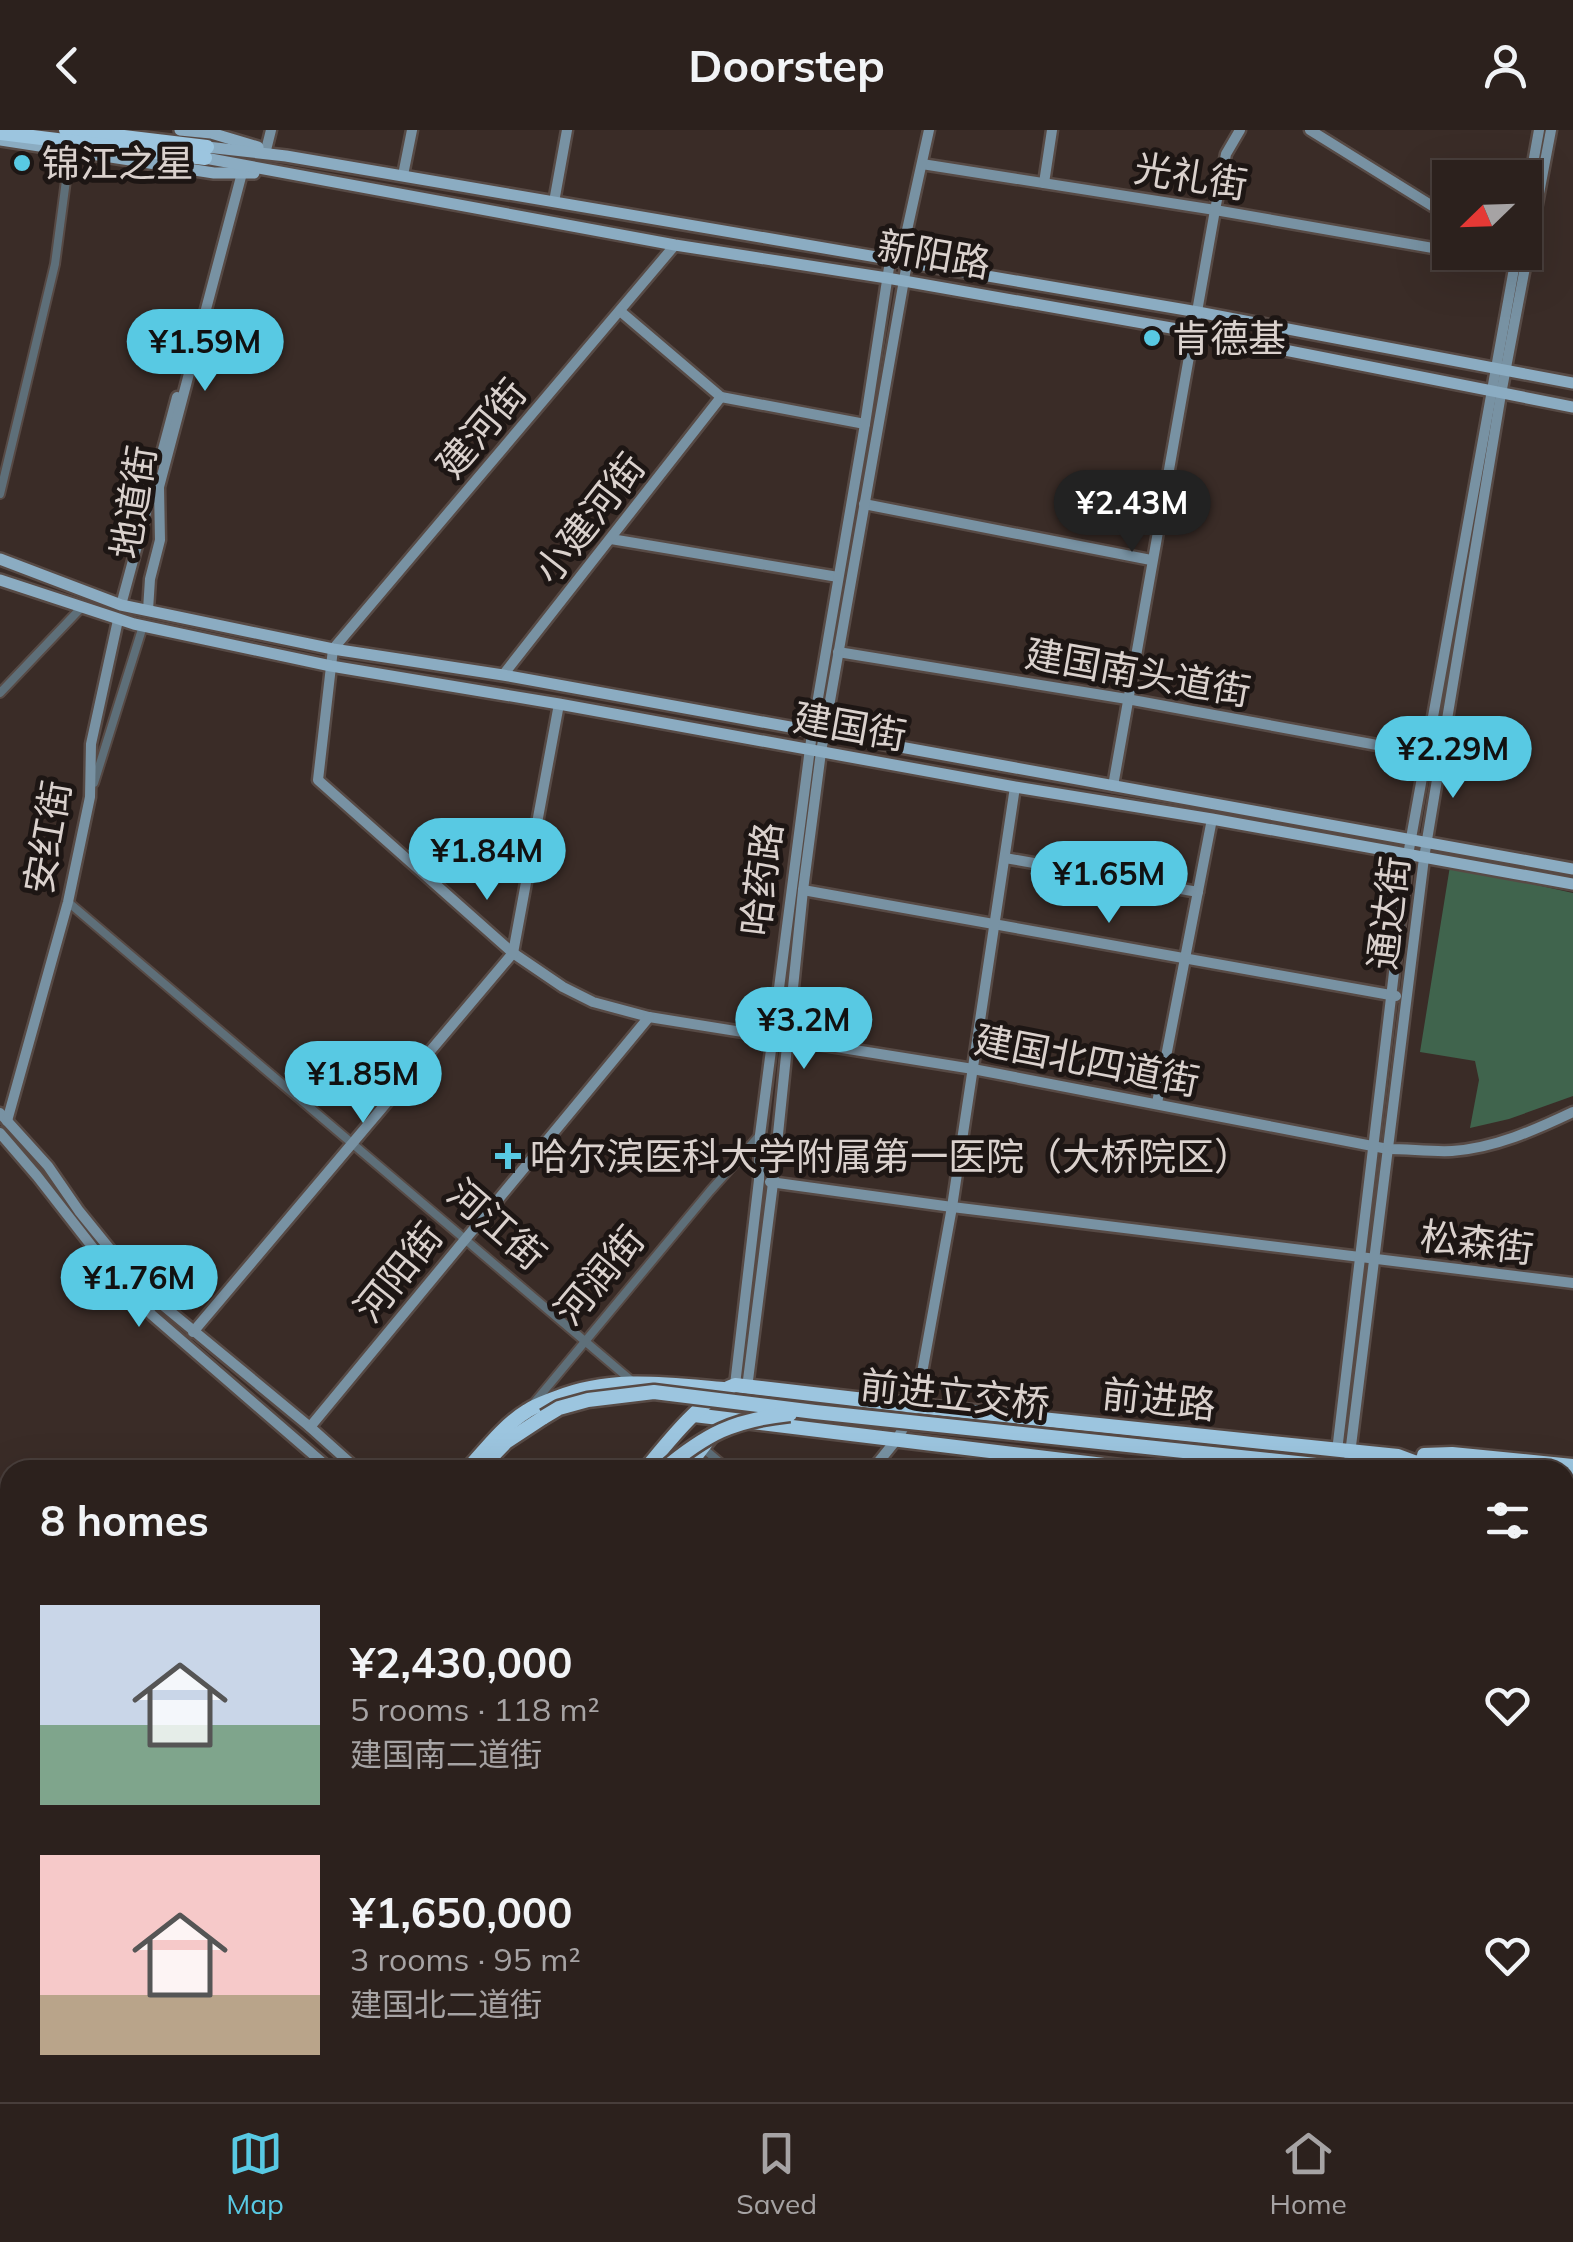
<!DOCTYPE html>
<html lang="en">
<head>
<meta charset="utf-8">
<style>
  body { margin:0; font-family:Mulish,"Noto Sans SC",sans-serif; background:#342926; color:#f1f3f6; height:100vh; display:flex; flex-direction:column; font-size:38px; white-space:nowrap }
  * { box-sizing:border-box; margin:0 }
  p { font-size:32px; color:#a6a3a4 }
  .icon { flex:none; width:55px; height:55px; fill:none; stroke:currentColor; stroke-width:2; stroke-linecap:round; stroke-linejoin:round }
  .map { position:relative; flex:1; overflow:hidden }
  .side { position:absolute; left:0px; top:1330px; width:1575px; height:642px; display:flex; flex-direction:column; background:#2c211d; border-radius:30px 30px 0 0; box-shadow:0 10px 40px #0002,0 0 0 2px #483e3b }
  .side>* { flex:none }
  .needle { width:65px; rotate:247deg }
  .tools { position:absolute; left:1432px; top:30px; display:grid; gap:20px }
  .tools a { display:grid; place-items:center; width:110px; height:110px; border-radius:0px; background:#2c211d; box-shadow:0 10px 40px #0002,0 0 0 2px #483e3b; font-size:50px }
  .price { position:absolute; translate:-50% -85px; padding:0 22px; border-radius:35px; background:#58c9e3; color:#111; font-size:32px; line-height:65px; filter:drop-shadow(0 2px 5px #0008) }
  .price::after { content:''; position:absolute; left:50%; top:60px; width:30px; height:22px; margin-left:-15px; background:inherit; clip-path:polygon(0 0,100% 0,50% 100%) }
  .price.active { background:#222; color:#fff }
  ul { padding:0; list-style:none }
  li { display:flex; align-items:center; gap:30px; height:250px; padding:0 40px }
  li span { display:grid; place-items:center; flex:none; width:280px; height:200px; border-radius:0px; color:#555 }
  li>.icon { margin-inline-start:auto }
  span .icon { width:120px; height:120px; fill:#fffc; stroke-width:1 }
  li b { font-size:42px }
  h2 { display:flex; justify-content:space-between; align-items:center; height:120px; padding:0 40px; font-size:42px }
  header { display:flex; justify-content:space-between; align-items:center; height:130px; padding:0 40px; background:#2c211d; font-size:45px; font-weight:700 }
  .menu { display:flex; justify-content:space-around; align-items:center; height:140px; border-top:2px solid #483e3b; background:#2c211d; font-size:28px; color:#a6a3a4 }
  .menu a { display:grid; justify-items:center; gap:5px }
  .menu .active { color:#58c9e3 }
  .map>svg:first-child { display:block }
  .park { fill:#40644d }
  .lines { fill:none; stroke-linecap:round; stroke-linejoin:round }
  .street-casing { stroke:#574a45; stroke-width:12 }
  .secondary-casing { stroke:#574a45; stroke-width:15 }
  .primary-casing { stroke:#574a45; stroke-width:16 }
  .highway-casing { stroke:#574a45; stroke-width:19 }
  .street { stroke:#5e6f79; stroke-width:8 }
  .secondary { stroke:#7892a3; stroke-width:10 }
  .primary { stroke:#8bacc2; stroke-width:11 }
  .highway { stroke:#9cc5df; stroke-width:14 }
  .highway-bridge-casing { stroke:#574a45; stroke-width:19; stroke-linecap:butt }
  .highway-bridge { stroke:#9cc5df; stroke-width:14 }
  .poi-dot { fill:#58c9e3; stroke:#1d1614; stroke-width:4 }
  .labels { text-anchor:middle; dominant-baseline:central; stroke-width:10; stroke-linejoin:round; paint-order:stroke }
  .poi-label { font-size:38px; fill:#dad1cd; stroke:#1d1614; text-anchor:start }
  .street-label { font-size:38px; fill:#dad1cd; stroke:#1d1614 }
</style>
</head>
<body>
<header><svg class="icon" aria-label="back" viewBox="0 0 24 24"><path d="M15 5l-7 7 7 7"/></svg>Doorstep<svg class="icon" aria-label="person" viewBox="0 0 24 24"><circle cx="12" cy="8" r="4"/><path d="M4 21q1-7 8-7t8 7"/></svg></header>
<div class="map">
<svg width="1573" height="1972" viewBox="0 0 1573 1972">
  <rect width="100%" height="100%" fill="#3a2c27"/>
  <polygon class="park" points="1450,736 1573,763 1573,966 1509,989 1470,998 1479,950 1475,931 1420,922"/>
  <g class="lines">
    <g class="street-casing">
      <g id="street">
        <polyline points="0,364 55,134 70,20"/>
        <polyline points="0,563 81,478"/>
        <polyline points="94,653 143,496"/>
        <polyline points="68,772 633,1252"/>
        <polyline points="534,1273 710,1061 760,1005"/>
        <polyline points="703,1318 729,1340"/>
        <polyline points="1050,1962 1056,1972"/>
        <polyline points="1175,1962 1181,1972"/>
      </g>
    </g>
    <g class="secondary-casing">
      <g id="secondary">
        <polyline points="1310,0 1450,87"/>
        <polyline points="266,20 271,0"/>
        <polyline points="922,34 1215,80 1450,121"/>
        <polyline points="403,45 412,0"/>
        <polyline points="1044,53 1052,0"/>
        <polyline points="554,72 567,0"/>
        <polyline points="1525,78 1539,0"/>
        <path d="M675,115l-342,404 -15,131 195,173 50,34 30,15 56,15 324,52 415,80c21,0 43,3 64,2 43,-3 83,-21 121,-39"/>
        <polyline points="1461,122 1467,122"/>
        <polyline points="900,132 929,0"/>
        <polyline points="620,181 721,267 865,294"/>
        <polyline points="161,327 177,267"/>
        <polyline points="864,374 1151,430"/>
        <polyline points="611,409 838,447"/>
        <polyline points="121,475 155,349"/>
        <polyline points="148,480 150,449 160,410 159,357 242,43"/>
        <polyline points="838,522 1127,569 1426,624"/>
        <polyline points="503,545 721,267"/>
        <polyline points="1113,656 1215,80 1226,24 1240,0"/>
        <polyline points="1005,728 1198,762"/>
        <polyline points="803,760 1396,866"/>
        <polyline points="1157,973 1212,689"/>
        <polyline points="0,983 48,1036 79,1081 126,1139 154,1168 310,1297 358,1340"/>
        <polyline points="7,991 68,772 90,667 91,614 118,490"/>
        <polyline points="0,1003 37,1046 108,1137 152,1185 331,1340"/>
        <polyline points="770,1052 952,1077 1573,1153"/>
        <polyline points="193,1202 513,823 559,574"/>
        <polyline points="735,1255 759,1050 760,1005 812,603 865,294 890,131"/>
        <polyline points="747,1258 773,1053 803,760 821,622 907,133"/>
        <polyline points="310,1297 649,887"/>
        <polyline points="1337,1321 1408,725 1517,122"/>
        <polyline points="872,1340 897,1309 916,1276 952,1077 1015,657"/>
        <polyline points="1348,1340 1424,728 1501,264 1551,0"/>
        <polyline points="0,1694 10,1702"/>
        <polyline points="0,1710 10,1718"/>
        <polyline points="315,1962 327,1972"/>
        <polyline points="709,1962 721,1972"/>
        <polyline points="1398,1962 1404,1972"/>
        <polyline points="1412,1962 1418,1972"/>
        <polyline points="354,1972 362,1962"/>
        <polyline points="538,1972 546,1962"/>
        <polyline points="975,1972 989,1962"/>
      </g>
    </g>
    <g class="primary-casing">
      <g id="primary">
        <polyline points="180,0 211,3 258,17"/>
        <polyline points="0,10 214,43 254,43"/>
        <polyline points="207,17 286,26 1198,182 1573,253"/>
        <polyline points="205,28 675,115 887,148 1194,202 1573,277"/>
        <polyline points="0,429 121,475 333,519 503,545 1573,739"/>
        <polyline points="0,450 134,494 331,536 559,574 1015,657 1212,689 1573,754"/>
      </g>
    </g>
    <g class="highway-casing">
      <g id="highway">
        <polyline points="66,0 207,17"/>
        <polyline points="0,3 205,28"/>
        <polyline points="694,1285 1145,1340"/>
        <polyline points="1424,1325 1452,1324 1573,1336"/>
        <path d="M467,1340c18,-20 37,-45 60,-59 9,-6 19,-9 29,-13 55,-22 109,-14 167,-9"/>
        <polyline points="479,1340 506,1312 544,1287"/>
        <path d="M645,1340c21,-26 59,-74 90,-85l181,21 482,50 16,6 82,8"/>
        <polyline points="685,1340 712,1305"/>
        <polyline points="1565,1347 1573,1348"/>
        <polyline points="1565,1361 1573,1361"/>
        <polyline points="1565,1379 1573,1380"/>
        <polyline points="1565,1394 1573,1395"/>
        <polyline points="0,1866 10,1854"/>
        <polyline points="113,1972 121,1962"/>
        <polyline points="139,1972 147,1962"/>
        <polyline points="154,1972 162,1962"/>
        <polyline points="731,1972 739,1962"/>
        <polyline points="746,1972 754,1962"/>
      </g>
    </g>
    <use href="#street" class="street"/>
    <use href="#secondary" class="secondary"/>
    <use href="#primary" class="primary"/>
    <use href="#highway" class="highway"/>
    <g class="highway-bridge-casing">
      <g id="highway-bridge">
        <polyline points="544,1287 559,1278 588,1270 654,1262 815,1282 1363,1340"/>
        <path d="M663,1340c43,-36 70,-50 127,-56"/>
      </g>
    </g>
    <use href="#highway-bridge" class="highway-bridge"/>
  </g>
  <g class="poi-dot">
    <circle cx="22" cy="33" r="10"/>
    <circle cx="1152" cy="208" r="10"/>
    <path d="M503 1011h10v10h10v10h-10v10h-10v-10h-10v-10h10z"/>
  </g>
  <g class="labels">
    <g class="poi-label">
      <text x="42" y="33">锦江之星</text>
      <text x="1172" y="208">肯德基</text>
      <text x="530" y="1026">哈尔滨医科大学附属第一医院（大桥院区）</text>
    </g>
    <g class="street-label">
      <text transform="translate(1191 46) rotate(9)">光礼街</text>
      <text transform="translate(934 124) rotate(10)">新阳路</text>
      <text transform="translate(481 298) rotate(-50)">建河街</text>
      <text transform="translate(133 372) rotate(-81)">地道街</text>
      <text transform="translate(589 388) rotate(-52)">小建河街</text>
      <text transform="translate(1138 542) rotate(10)">建国南头道街</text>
      <text transform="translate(850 596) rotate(10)">建国街</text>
      <text transform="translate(47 707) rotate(-80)">安红街</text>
      <text transform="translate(761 749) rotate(-83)">哈药路</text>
      <text transform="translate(1388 783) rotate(-83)">通达街</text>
      <text transform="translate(1087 930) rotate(11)">建国北四道街</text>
      <text transform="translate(497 1094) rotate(41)">河江街</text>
      <text transform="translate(1477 1112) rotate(7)">松森街</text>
      <text transform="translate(398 1142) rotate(-51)">河阳街</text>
      <text transform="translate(599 1145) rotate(-50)">河润街</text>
      <text transform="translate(955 1264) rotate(6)">前进立交桥</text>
      <text transform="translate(1159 1269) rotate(6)">前进路</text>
    </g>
  </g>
</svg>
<div class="tools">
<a><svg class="needle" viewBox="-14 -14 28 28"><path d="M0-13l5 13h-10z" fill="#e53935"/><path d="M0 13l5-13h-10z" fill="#a6a3a4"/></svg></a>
</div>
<b class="price" style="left:205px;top:264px">¥1.59M</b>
<b class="price active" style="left:1132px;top:425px">¥2.43M</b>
<b class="price" style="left:1453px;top:671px">¥2.29M</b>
<b class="price" style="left:487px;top:773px">¥1.84M</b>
<b class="price" style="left:1109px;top:796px">¥1.65M</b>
<b class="price" style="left:804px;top:942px">¥3.2M</b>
<b class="price" style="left:363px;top:996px">¥1.85M</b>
<b class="price" style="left:139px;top:1200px">¥1.76M</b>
<section class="side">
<h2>8 homes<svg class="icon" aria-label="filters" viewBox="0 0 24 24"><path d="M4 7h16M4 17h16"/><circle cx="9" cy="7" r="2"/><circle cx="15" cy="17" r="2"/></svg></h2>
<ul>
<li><span style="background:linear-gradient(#c9d6e8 60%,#7fa58c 0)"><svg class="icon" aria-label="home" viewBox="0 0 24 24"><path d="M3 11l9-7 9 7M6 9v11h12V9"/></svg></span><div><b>¥2,430,000</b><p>5 rooms · 118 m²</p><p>建国南二道街</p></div><svg class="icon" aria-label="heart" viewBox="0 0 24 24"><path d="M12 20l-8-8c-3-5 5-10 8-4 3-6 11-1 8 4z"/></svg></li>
<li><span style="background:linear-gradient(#f6c9c9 70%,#b9a48a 0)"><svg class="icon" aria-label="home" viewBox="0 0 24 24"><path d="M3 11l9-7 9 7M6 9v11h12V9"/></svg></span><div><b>¥1,650,000</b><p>3 rooms · 95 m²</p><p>建国北二道街</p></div><svg class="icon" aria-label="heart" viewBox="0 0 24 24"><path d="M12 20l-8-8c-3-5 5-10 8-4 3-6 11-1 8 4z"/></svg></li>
</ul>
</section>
</div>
<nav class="menu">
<a class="active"><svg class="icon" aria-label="map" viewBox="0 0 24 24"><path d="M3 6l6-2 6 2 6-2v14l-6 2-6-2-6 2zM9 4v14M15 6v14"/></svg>Map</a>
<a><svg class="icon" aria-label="saved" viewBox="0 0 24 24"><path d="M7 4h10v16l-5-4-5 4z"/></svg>Saved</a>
<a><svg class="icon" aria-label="home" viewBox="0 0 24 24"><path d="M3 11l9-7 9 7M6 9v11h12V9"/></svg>Home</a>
</nav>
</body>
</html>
